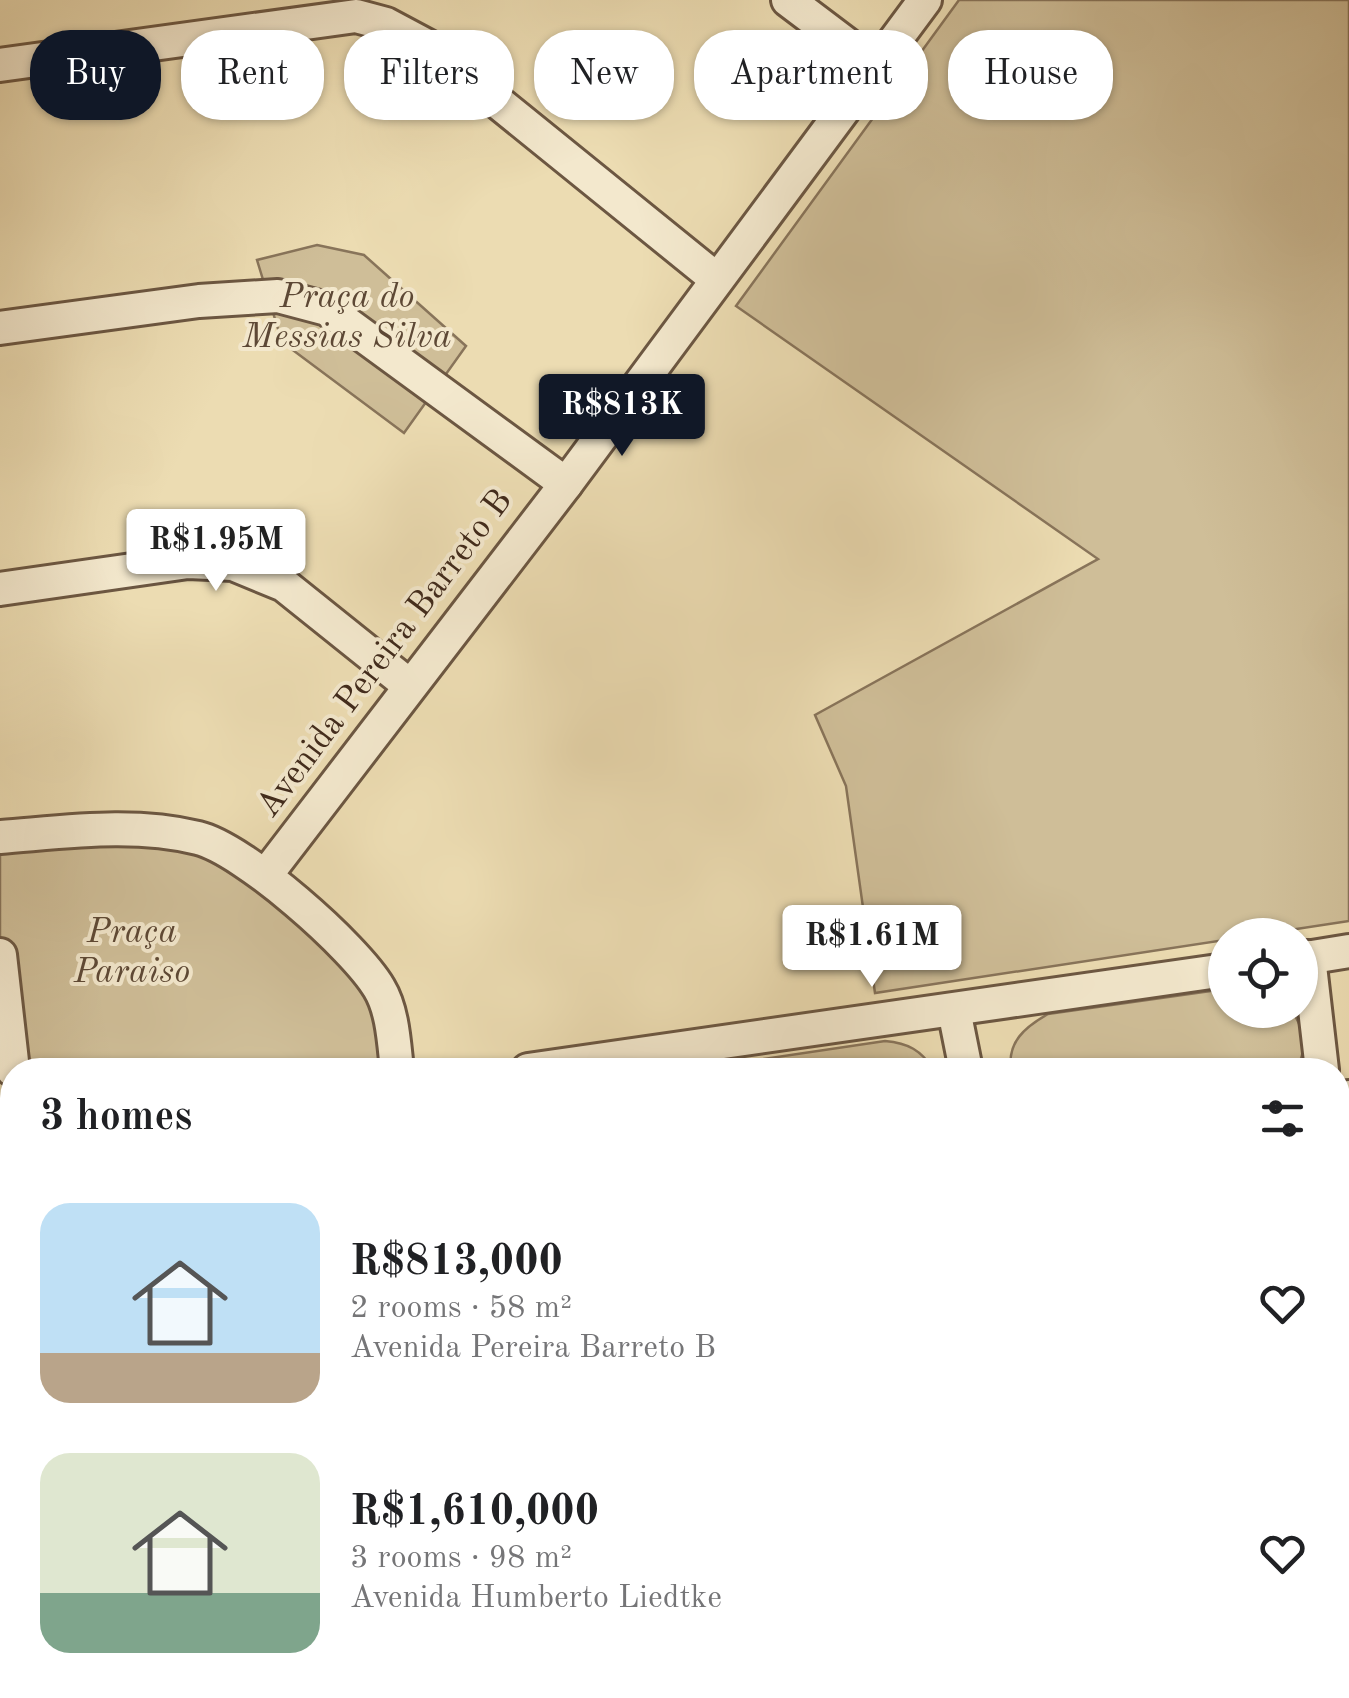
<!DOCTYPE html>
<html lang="en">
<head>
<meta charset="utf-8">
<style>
  body { margin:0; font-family:"Old Standard TT",serif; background:#f6f6f6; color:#202124; height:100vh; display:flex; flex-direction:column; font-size:38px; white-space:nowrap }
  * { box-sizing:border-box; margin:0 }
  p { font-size:32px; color:#757577 }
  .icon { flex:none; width:55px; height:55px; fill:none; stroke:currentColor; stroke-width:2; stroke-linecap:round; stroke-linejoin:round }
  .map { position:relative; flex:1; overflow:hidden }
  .sheet { position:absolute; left:0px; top:1058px; width:1350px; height:642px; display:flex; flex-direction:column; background:#fff; border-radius:40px 40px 0 0; box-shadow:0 2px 8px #0004 }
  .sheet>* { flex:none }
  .guide { position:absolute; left:30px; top:30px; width:1290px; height:90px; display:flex; gap:20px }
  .tools { position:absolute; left:1208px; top:918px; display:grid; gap:20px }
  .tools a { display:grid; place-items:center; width:110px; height:110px; border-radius:50%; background:#fff; box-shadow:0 2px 8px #0004; font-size:50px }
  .price { position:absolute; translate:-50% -85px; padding:0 22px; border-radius:10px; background:#fff; color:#222; font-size:32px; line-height:65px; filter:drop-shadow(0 2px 5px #0008) }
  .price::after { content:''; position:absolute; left:50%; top:60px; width:30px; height:22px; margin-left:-15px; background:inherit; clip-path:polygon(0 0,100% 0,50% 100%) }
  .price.selected { background:#111827; color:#fff }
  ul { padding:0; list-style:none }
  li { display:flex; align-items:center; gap:30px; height:250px; padding:0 40px }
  li span { display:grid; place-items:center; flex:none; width:280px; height:200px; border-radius:30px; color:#555 }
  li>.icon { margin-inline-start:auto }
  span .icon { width:120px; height:120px; fill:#fffc; stroke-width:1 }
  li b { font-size:42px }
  h2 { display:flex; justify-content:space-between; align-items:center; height:120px; padding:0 40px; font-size:42px }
  .chip { padding:0 35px; border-radius:40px; background:#fff; box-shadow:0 2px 8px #0004; font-size:35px; line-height:90px }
  .chip.selected { background:#111827; color:#fff }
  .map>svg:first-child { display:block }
  .green { fill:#cfbe98; stroke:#88745a; stroke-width:2.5 }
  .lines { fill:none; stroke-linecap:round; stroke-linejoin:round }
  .street-casing { stroke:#6c5742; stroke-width:38 }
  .street { stroke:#f3e8cd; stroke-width:32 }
  .labels { text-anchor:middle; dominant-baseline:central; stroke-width:8; stroke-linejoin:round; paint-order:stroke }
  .park-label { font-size:35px; font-style:italic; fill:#5d4835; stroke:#f3e8cd }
  .street-label { font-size:35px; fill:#412b1c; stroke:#f3e8cd }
</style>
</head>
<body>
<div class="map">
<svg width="1349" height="1698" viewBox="0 0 1349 1698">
  <rect width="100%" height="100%" fill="#ecdcb2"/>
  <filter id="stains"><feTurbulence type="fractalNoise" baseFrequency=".002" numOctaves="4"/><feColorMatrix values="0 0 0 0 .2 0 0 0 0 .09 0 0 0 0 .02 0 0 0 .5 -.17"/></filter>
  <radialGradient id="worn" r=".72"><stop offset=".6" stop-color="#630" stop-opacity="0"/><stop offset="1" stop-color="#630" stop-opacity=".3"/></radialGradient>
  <g class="green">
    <polygon points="959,0 1349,0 1349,921 1257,935 1225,935 1225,940 875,993 846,786 815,715 1098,559 736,306"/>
    <polygon points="317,245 364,255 466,346 404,433 282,342 257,260"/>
    <polygon points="0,837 203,838 353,956 397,1070 13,1070 0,955"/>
    <path d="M1225,989v21h67c13,22 16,38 4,60h-285c-4,-28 14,-43 37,-56z"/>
    <path d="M885,1041c23,2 36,9 49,29h-245z"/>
    <polygon points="12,1165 12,1270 0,1272 0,1167"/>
  </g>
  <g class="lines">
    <g class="street-casing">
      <g id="street">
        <polyline points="788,0 874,65"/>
        <polyline points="0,65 356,16 386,24 431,48 715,278"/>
        <polyline points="0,328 199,301 278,296 327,309 566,484"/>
        <polyline points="0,589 188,562 233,564 284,585 410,686"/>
        <path d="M0,837c66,-5 133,-15 198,1 46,11 157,109 181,150 14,23 15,56 18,82"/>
        <polyline points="266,875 566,484 925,0"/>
        <polyline points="0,955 13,1070"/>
        <polyline points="1309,957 1322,1070"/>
        <polyline points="1300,959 1349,951"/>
        <polyline points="954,1010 966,1070"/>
        <polyline points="528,1070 1225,970"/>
        <polyline points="1338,1099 1349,1097"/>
        <polyline points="0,1148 12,1146"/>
        <polyline points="1338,1199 1349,1290"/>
        <polyline points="0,1296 12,1294"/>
        <polyline points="1338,1644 1349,1642"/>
        <polyline points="173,1688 174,1698"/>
        <polyline points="1059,1691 1077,1688"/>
        <polyline points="648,1695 702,1688"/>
      </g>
    </g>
    <use href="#street" class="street"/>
  </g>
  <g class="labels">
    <g class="park-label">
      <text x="347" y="297">Praça do<tspan x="347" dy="40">Messias Silva</tspan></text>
      <text x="132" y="932">Praça<tspan x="132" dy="40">Paraiso</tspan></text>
    </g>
    <g class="street-label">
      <text transform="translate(385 654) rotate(-53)">Avenida Pereira Barreto B</text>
    </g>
  </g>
  <rect width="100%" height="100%" filter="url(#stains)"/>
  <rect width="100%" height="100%" fill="url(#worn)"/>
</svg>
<div class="tools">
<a><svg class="icon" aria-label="locate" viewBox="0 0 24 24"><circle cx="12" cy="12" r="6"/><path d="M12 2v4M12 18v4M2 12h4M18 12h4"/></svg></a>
</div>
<b class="price selected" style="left:622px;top:459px">R$813K</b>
<b class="price" style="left:216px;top:594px">R$1.95M</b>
<b class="price" style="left:872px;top:990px">R$1.61M</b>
<div class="guide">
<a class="chip selected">Buy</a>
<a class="chip">Rent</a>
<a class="chip">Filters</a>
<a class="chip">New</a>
<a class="chip">Apartment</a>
<a class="chip">House</a>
</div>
<section class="sheet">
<h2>3 homes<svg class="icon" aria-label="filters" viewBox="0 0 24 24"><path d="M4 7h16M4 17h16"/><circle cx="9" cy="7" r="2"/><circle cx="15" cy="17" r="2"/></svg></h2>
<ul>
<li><span style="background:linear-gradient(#bfe0f5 75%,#b9a48a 0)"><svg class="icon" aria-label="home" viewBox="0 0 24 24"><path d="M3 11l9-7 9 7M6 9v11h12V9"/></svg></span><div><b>R$813,000</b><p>2 rooms · 58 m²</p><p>Avenida Pereira Barreto B</p></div><svg class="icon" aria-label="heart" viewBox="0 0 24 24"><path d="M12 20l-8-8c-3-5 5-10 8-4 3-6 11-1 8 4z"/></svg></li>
<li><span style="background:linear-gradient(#dfe7d0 70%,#7fa58c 0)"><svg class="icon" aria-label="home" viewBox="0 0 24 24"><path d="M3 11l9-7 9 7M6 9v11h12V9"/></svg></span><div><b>R$1,610,000</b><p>3 rooms · 98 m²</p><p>Avenida Humberto Liedtke</p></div><svg class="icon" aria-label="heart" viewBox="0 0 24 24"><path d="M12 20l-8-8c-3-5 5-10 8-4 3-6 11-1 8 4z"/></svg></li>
</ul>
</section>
</div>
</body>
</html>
